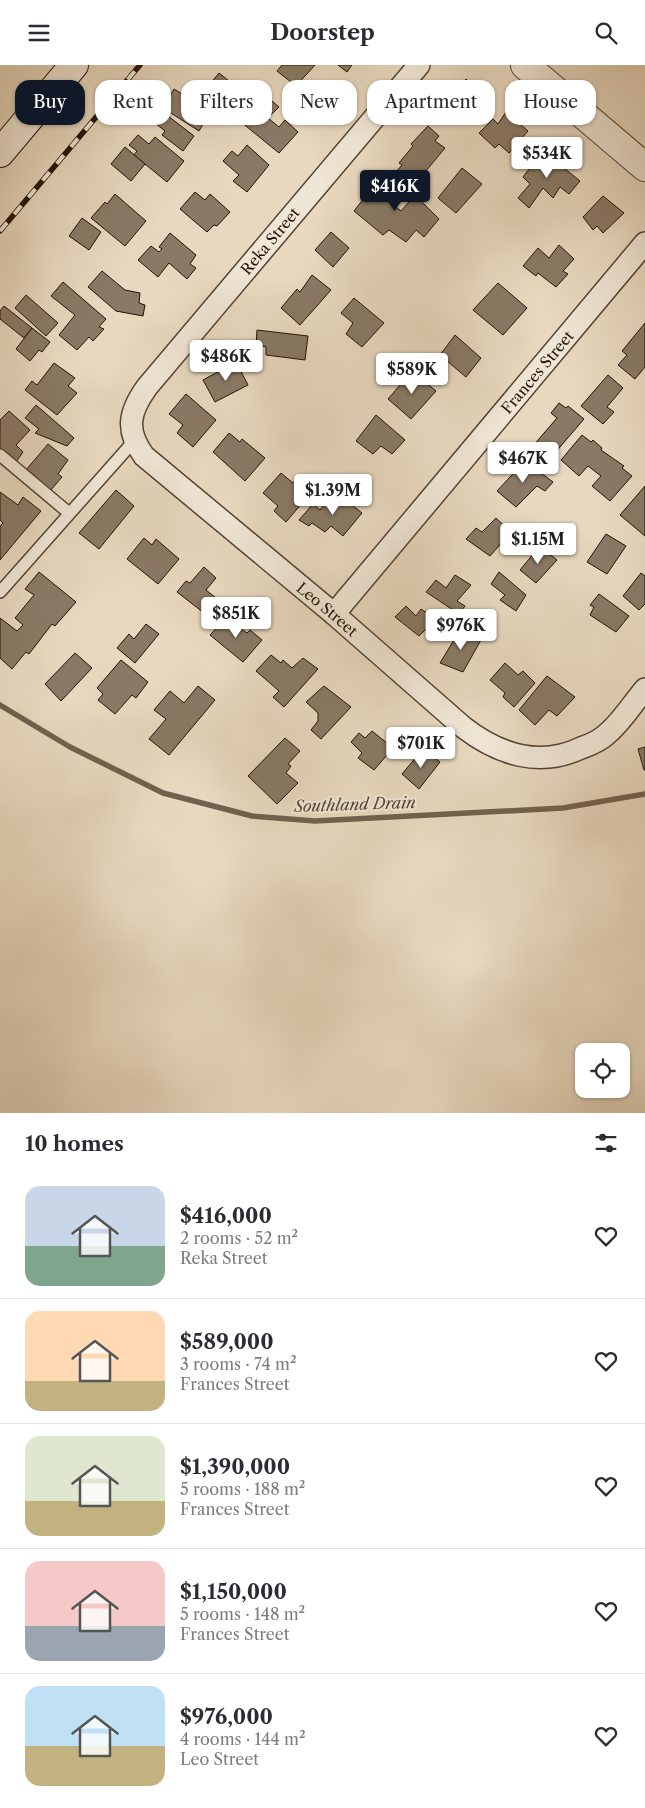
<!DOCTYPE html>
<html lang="en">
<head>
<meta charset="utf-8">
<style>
  body { margin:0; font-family:"Libre Caslon Text",serif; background:#f2f2f3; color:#2b2b33; height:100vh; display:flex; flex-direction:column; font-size:19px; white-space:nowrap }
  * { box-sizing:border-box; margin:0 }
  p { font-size:16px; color:#7c7c81 }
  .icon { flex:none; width:28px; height:28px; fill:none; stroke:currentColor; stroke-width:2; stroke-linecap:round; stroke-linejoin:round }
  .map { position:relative; height:1048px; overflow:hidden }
  .details { display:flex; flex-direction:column; background:#fff; flex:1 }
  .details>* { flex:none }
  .top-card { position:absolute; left:15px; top:15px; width:615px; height:45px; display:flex; gap:10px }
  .tools { position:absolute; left:575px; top:978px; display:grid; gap:10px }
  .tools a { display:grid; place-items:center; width:55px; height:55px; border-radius:10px; background:#fff; box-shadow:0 1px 4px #0004; font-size:25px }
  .price { position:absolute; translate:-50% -42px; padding:0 11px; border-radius:5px; background:#fff; color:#222; font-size:16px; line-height:32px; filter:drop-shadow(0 1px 2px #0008) }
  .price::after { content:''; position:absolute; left:50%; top:30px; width:15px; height:11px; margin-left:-8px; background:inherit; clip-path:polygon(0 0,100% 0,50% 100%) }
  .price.on { background:#111827; color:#fff }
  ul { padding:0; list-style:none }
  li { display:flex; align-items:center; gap:15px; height:125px; padding:0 25px }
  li+li { border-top:1px solid #e1e1e2 }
  li span { display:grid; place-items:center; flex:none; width:140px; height:100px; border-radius:15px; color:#555 }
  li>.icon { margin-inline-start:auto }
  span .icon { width:60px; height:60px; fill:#fffc; stroke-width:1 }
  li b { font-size:21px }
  h2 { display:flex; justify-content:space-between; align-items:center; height:60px; padding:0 25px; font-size:21px }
  .chip { padding:0 18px; border-radius:15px; background:#fff; box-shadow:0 1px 4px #0004; font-size:18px; line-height:45px }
  .chip.on { background:#111827; color:#fff }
  header { display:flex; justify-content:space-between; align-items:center; height:65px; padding:0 25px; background:#fff; font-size:22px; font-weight:800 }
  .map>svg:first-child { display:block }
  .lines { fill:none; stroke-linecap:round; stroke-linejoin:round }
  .stream { stroke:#71614e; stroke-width:5.5 }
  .building { fill:#897965; stroke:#231304 }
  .service-casing { stroke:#544433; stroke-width:14 }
  .minor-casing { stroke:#544433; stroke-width:24 }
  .tertiary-casing { stroke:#544433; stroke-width:30 }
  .secondary-casing { stroke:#231304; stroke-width:30 }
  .service { stroke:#f0e6d5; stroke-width:11 }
  .minor { stroke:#f0e6d5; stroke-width:21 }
  .tertiary { stroke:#f0e6d5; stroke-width:28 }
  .secondary { stroke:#f0e6d5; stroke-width:28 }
  .rail-casing { stroke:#231304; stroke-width:5.5 }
  .rail { stroke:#f0e6d5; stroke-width:4; stroke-dasharray:11; stroke-linecap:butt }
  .labels { text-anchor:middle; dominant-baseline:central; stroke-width:4; stroke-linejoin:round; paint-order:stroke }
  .street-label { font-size:15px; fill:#231304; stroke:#f0e6d5 }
  .water-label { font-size:16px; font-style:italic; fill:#574735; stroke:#f0e6d5 }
</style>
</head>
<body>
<header><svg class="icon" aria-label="menu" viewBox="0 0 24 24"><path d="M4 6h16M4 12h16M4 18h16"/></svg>Doorstep<svg class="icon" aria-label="search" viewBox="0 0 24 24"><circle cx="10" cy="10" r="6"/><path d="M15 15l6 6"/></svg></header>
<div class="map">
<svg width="645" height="1048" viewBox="0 0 645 1048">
  <rect width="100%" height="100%" fill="#e8d8bf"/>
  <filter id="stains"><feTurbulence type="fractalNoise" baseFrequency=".004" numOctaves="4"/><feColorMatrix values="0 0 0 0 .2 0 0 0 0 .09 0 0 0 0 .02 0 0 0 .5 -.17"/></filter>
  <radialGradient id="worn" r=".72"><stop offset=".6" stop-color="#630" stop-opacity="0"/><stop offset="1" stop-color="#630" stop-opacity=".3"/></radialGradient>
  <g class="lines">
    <polyline class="stream" points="0,640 70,682 163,728 252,751 315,756 563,743 645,729"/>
  </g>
  <g class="building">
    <polygon points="282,0 315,0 296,21 277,6"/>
    <polygon points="338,0 352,0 347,7"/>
    <polygon points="219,8 243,27 229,45 205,25"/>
    <polygon points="466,14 486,32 476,45 480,50 472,59 447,36"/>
    <polygon points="174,24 207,44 203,51 206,54 199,66 163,43"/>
    <polygon points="265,30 279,42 268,53 279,62 285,55 298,67 279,88 241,57"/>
    <polygon points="159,44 194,71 183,86 162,70 165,66 151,55"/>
    <polygon points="506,47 528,66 509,88 499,79 495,83 479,68 493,54 498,59"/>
    <polygon points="428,61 439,71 435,76 445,83 411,124 394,109 402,100 399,98 413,81 411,79"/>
    <polygon points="138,70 149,79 155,72 184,96 167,117 134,90 137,86 129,80"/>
    <polygon points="247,80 269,100 247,127 233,116 239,110 223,96 232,86 238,91"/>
    <polygon points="125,82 145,99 131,116 111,99"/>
    <polygon points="543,86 580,116 569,129 560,122 553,133 543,123 529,143 518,133 530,119 523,112"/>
    <polygon points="462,103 482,119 456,148 438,133"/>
    <polygon points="382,110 406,131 396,142 401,146 415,130 439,154 424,172 416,165 406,177 389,165 383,170 354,146"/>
    <polygon points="195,127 205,135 210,129 230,147 217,161 214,160 207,167 180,144"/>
    <polygon points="115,129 146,156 125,181 91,153 105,137 107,139"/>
    <polygon points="603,131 624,148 603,168 597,161 593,165 583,152"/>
    <polygon points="82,153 101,167 89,185 69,171"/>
    <polygon points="331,167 349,183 333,202 315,185"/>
    <polygon points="170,168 196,190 190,199 196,203 187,214 169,198 158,212 138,195 151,181 159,187 162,184 159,182"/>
    <polygon points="559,180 574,194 563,206 568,209 556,222 538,208 536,211 523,201 538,183 549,193"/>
    <polygon points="102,206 125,225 140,228 139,238 145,240 143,251 116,246 88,222"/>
    <polygon points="312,210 331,225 300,260 281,243 297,224 300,227"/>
    <polygon points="63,217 106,254 99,262 104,264 93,276 89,272 77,285 59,270 75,250 51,231"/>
    <polygon points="498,218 527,243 503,270 473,245"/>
    <polygon points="26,230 58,258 46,271 15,243"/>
    <polygon points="354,233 384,258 362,282 346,269 353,258 341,248"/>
    <polygon points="4,241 32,263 24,273 0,254 0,246"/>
    <polygon points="645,258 645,302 635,314 618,300 627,290 622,286"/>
    <polygon points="32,263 50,277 42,287 39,285 30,296 16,284"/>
    <polygon points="257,265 308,271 305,295 266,290 266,282 256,280"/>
    <polygon points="455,270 481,293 466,312 440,290"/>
    <polygon points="236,297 248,320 215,337 203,315"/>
    <polygon points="54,298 75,313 68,321 77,328 57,350 25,325 32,316 37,320"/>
    <polygon points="412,306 436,326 411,354 388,334"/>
    <polygon points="608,310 623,323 607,342 614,347 603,359 581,341"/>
    <polygon points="186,329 216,355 193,382 177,368 183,360 169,349"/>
    <polygon points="559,338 566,343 568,341 584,354 548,396 532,382 557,353 551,348"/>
    <polygon points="36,340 74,373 67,381 35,368 39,364 25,353"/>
    <polygon points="9,346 30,365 16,380 23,387 16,397 0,383 0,355"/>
    <polygon points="376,350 405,375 392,389 381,381 373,389 356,376"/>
    <polygon points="229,368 240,377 242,374 265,393 245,416 213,387"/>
    <polygon points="582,370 591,377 593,375 602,383 601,385 624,401 622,403 632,411 610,436 592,421 601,411 588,401 579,411 561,395"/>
    <polygon points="48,379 68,395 58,409 62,412 50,426 26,405"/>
    <polygon points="525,396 553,417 545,426 537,421 516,442 497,426"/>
    <polygon points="281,408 293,418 298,412 313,425 286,457 274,446 278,441 263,428"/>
    <polygon points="645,421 645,471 620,450"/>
    <polygon points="116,425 134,441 99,484 79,468"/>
    <polygon points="0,427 18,440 23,432 41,446 0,495 0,461 3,458 0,455"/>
    <polygon points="333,429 340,436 342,432 362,448 343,471 331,461 325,467 312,458 309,461 299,455 313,439 320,445"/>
    <polygon points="496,453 511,467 490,491 466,474 476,463 482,467"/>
    <polygon points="606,469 626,481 607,509 587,497"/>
    <polygon points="144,473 152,480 156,474 179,494 158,519 127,494"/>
    <polygon points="540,481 557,495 536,518 520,505"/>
    <polygon points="204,502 216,513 206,525 216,533 204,548 177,527 186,516 190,518"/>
    <polygon points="39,507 76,537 55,561 52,559 29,589 26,587 12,604 0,593 0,553 17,566 23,560 15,553 34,530 25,524"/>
    <polygon points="499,507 526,530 516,546 500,535 505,530 491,519"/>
    <polygon points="641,508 645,511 645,539 639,545 623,531"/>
    <polygon points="455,510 471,520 457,536 465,541 459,549 426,527 436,515 446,523"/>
    <polygon points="599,529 629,551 616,567 590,550 594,542 590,540"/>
    <polygon points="406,541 416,551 421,544 436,554 419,571 395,552"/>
    <polygon points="227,552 247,568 250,565 262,575 243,597 210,570"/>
    <polygon points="146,559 159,569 135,598 117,583 129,569 134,574"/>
    <polygon points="460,565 481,575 463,607 440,598"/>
    <polygon points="75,588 92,603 61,636 45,619"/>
    <polygon points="271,590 281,598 283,595 292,603 303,593 318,604 284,642 273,632 279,626 256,606"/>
    <polygon points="121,595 148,617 136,633 132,630 115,649 98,635 103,629 97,623"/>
    <polygon points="505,598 518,610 523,606 535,618 514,642 503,632 505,628 490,615"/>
    <polygon points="547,611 575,632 557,651 549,645 535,660 519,645"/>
    <polygon points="198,621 215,635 169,690 149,674 166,654 154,645 170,626 184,638"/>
    <polygon points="324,621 351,642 321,674 311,665 318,656 318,648 306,637"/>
    <polygon points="372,666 393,683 374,705 358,693 362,688 351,677 359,668 365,673"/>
    <polygon points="285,673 300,686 288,699 291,701 286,708 298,718 277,739 248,711"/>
    <polygon points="645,682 645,705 644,705 638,684"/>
    <polygon points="423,684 440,697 419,724 402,709"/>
  </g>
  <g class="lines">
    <g class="service-casing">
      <g id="service">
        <polyline points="0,390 69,448"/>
        <polyline points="0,527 134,376"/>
      </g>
    </g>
    <g class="minor-casing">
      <g id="minor">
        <path id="s1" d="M419,0l-272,322c-18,25 -22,43 -3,69l190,158 129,113c35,27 76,41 118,21 9,-3 20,-8 27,-15 14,-12 25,-30 37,-44"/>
        <path id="s2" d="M334,549l311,-371"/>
      </g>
    </g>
    <g class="tertiary-casing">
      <polyline id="tertiary" points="525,0 645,102"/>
    </g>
    <g class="secondary-casing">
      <polyline id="secondary" points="0,88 74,0"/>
    </g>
    <use href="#service" class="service"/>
    <use href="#minor" class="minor"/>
    <use href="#tertiary" class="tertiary"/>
    <use href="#secondary" class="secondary"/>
    <g class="rail-casing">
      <polyline id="rail" points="0,166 140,0"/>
    </g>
    <use href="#rail" class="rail"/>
  </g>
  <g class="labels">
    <g class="street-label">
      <text transform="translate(270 176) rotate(-50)">Reka Street</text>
      <text stroke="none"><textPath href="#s2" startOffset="316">Frances Street</textPath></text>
      <text stroke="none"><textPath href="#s1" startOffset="736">Leo Street</textPath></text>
    </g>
    <g class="water-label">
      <text transform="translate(355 739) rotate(-2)">Southland Drain</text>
    </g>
  </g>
  <rect width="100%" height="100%" filter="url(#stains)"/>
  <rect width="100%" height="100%" fill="url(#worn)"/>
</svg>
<div class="tools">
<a><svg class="icon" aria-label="locate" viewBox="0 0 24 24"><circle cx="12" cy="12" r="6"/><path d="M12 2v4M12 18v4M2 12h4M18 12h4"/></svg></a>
</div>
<b class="price" style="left:547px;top:114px">$534K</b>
<b class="price on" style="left:395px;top:147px">$416K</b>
<b class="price" style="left:226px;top:317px">$486K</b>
<b class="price" style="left:412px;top:330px">$589K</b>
<b class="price" style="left:523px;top:419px">$467K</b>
<b class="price" style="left:333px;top:451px">$1.39M</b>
<b class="price" style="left:538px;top:500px">$1.15M</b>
<b class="price" style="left:236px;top:574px">$851K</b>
<b class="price" style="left:461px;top:586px">$976K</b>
<b class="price" style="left:421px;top:704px">$701K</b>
<div class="top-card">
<a class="chip on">Buy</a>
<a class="chip">Rent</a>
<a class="chip">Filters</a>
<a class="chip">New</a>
<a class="chip">Apartment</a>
<a class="chip">House</a>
</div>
</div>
<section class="details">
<h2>10 homes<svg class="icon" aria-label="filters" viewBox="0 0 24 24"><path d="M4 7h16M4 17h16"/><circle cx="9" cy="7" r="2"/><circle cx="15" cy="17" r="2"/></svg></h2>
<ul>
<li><span style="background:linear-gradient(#c9d6e8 60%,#7fa58c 0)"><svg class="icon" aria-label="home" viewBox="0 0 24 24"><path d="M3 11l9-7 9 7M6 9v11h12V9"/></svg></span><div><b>$416,000</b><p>2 rooms · 52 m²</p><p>Reka Street</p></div><svg class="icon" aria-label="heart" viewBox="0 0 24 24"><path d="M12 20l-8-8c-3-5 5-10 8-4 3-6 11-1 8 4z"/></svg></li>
<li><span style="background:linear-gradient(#ffd9b3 70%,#c2b280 0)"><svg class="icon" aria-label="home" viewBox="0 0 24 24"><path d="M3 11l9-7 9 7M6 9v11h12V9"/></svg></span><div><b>$589,000</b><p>3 rooms · 74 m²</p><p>Frances Street</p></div><svg class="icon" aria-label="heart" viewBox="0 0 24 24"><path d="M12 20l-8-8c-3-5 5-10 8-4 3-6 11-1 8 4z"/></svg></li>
<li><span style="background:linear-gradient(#dfe7d0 65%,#c2b280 0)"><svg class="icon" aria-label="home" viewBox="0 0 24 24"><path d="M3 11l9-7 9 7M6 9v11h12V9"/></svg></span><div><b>$1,390,000</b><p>5 rooms · 188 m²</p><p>Frances Street</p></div><svg class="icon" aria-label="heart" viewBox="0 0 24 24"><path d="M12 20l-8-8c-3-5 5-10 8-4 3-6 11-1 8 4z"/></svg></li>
<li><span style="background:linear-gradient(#f6c9c9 65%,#9aa5b1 0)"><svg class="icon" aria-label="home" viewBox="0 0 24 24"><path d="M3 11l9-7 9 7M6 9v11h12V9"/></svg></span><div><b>$1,150,000</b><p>5 rooms · 148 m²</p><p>Frances Street</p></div><svg class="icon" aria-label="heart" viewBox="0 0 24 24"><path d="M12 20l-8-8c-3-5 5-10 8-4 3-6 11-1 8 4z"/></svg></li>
<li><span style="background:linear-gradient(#bfe0f5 60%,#c2b280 0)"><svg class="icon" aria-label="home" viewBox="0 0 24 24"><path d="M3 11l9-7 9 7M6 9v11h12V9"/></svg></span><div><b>$976,000</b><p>4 rooms · 144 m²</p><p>Leo Street</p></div><svg class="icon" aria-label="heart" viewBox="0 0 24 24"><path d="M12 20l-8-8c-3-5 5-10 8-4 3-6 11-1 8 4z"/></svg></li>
</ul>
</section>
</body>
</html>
